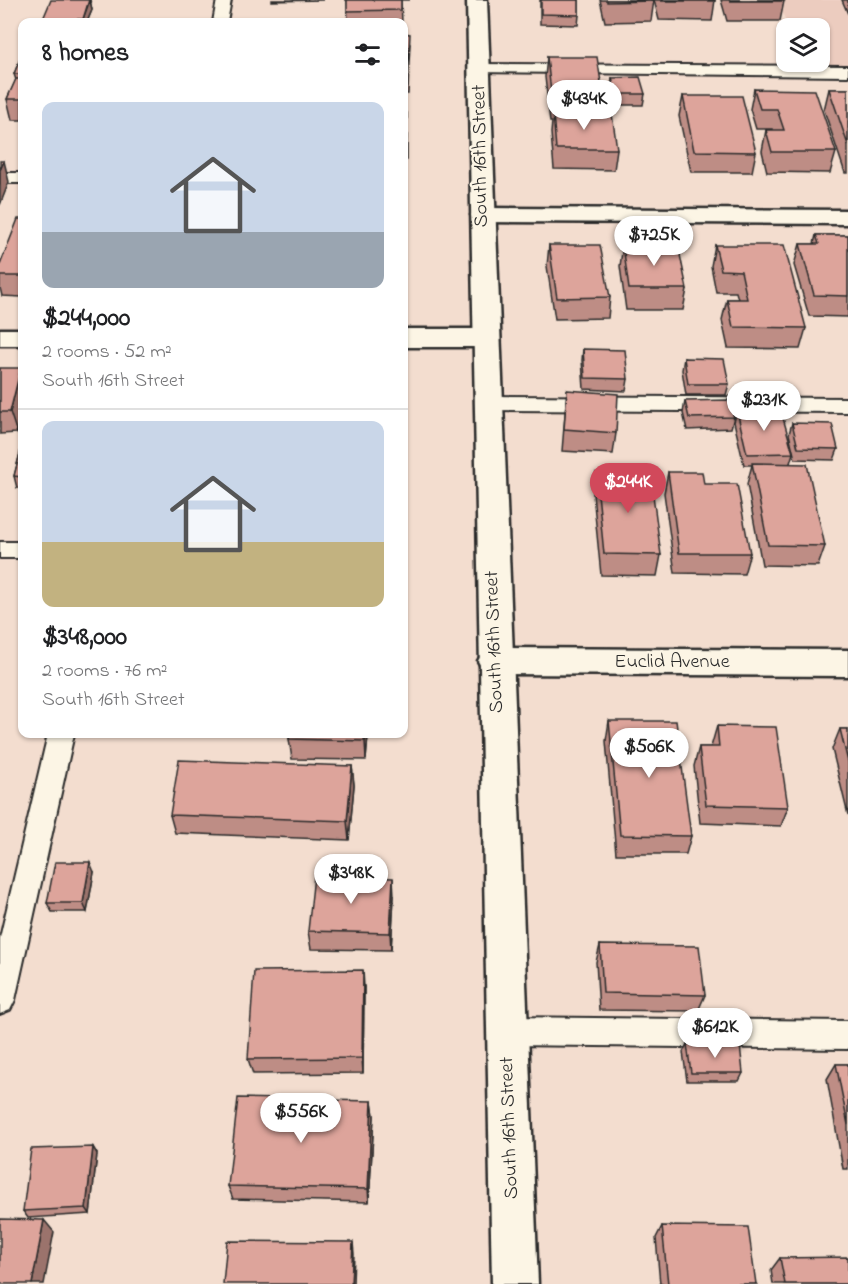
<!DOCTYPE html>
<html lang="en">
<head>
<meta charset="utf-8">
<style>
  body { margin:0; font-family:"Indie Flower",sans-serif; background:#f2f2f2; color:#202124; height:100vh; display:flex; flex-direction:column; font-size:22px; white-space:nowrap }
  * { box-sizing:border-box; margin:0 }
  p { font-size:20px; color:#757577 }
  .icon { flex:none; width:33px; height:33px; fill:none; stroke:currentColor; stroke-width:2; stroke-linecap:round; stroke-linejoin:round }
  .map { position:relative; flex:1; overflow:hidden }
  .sheet { position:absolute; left:18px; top:18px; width:390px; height:720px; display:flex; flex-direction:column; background:#fff; border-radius:12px; box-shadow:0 2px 4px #0004 }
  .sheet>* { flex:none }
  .fabs { position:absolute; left:776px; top:18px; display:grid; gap:12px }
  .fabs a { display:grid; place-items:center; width:54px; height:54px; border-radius:12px; background:#fff; box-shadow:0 2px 4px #0004; font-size:30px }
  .price { position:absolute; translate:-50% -51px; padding:0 14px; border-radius:21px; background:#fff; color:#222; font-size:20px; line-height:39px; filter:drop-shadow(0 2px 3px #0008) }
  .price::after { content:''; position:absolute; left:50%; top:36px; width:18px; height:14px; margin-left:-9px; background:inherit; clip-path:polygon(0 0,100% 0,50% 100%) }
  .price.on { background:#d1495b; color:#fff }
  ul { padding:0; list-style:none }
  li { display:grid; align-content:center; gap:12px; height:318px; padding:0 24px }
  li+li { border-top:2px solid #e0e0e0 }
  li span { display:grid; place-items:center; height:186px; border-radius:12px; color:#555 }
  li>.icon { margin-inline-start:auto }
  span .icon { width:108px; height:108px; fill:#fffc; stroke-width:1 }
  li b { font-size:26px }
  h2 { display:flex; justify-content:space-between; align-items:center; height:72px; padding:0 24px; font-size:26px }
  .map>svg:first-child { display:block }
  .built { fill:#ecccbf }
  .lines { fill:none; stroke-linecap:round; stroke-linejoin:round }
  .service-casing { stroke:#2b2b2b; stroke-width:4 }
  .minor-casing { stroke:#2b2b2b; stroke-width:5 }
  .secondary-casing { stroke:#2b2b2b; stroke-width:5 }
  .service { fill:#fcf5e5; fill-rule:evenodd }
  .minor { fill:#fcf5e5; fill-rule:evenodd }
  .secondary { fill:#fcf5e5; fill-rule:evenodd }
  .wall { fill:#be8d85; stroke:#2b2b2b; stroke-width:1.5 }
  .shaded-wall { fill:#9b736c; stroke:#2b2b2b; stroke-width:1.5 }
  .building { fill:#dda49b; stroke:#2b2b2b; stroke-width:1.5 }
  .labels { text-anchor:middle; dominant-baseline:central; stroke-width:4.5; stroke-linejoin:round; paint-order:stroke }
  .street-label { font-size:20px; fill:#2b2b2b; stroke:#fcf5e5 }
</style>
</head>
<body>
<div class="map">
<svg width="848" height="1284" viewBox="0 0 848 1284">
  <rect width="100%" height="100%" fill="#f3ddcf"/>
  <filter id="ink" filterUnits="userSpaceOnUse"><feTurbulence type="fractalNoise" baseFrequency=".0167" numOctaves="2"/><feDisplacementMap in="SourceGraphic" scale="12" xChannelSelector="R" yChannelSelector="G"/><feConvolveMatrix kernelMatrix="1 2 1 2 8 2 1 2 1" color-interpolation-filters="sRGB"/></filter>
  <g filter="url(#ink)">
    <polygon class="built" points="778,0 848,0 848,71 802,71 799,62 819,62 819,28 788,28"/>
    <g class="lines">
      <g class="service-casing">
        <g id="service">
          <polygon points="217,0 231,0 227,22 213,22"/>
          <polygon points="479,64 848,66 848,76 473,72 471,69"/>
          <rect x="0" y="173" width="22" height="10"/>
          <polygon points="487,396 848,398 848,412 487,410 480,408 477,403 480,398"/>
          <rect x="0" y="542" width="22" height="16"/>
          <polygon points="48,734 74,734 15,1000 10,1010 0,1014 0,938"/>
          <polygon points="507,1017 848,1021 848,1049 507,1045 497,1041 492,1031 497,1021"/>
        </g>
      </g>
      <g class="minor-casing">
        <g id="minor">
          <polygon points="483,208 848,210 848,224 483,222 474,220 471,215 474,210"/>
          <rect x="0" y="329" width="22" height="16"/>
          <polygon points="404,329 485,329 495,332 498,338 495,344 485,347 404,347"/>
          <polygon points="495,648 848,650 848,676 495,674 483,670 478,661 483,652"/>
        </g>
      </g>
      <g class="secondary-casing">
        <polygon id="secondary" points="467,0 487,0 538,1284 492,1284"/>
      </g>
      <use href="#service" class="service"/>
      <use href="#minor" class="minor"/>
      <use href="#secondary" class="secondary"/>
    </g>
    <g class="wall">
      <polygon points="90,0 92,10 87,22 44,22 43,19"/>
      <polygon points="272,0 323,0 272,1"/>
      <polygon points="344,0 410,0 401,0 402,22 348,22 347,0"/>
      <polygon points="540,0 579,0 579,15 578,25 540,24"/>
      <polygon points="600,0 654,0 651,21 605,22"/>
      <polygon points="654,0 715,0 712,21 659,20"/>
      <polygon points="721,0 783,0 784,1 780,21 727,21"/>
      <polygon points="842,0 848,0 848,14"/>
      <polygon points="404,33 410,44 409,63 408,94 404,94"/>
      <polygon points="22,54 22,120 12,120 7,99 16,80 14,74"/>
      <polygon points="547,57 604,101 603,113 617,149 614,170 554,169 551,133 552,122 550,122 545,77"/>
      <polygon points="612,78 645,94 643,105 615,105 611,89"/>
      <polygon points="754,89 836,152 830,173 767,172 762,151 766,130 773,130 773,129 756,129 750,109"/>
      <polygon points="829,89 848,89 848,173 845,173 824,110"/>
      <polygon points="683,96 756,152 752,172 691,172 679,116"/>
      <rect x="404" y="113" width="3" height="47"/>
      <polygon points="22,219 22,297 2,296 0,288 0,265"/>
      <polygon points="816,235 848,235 848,317 809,316 794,265 800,244 814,244"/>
      <polygon points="549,245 610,297 608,318 555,319 547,266"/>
      <polygon points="623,245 687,289 683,310 626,310 620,266"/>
      <polygon points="715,245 806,328 800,349 728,348 722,320 727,299 738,299 736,292 716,292 711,266"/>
      <polygon points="583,349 628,379 626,391 584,389 582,360"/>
      <polygon points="684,358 729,384 726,395 686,395 682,370"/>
      <polygon points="0,368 17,433 0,434"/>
      <polygon points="567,390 616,433 613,454 562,451"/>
      <polygon points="685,401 734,417 731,428 687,430 683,413"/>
      <polygon points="737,411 793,453 790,463 825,546 818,566 762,565 747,484 752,465 744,465 734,422"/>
      <polygon points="792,423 838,449 834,460 795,459 789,434"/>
      <polygon points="22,446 22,488 17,488 14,476"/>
      <polygon points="668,472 750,553 744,574 675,573 664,493"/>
      <polygon points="596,473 661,555 657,576 601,575 593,494"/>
      <polygon points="609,721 691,836 686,854 616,854 606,741"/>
      <polygon points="717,726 788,807 781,826 700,823 694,766 699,747 711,747"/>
      <polygon points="840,729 848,729 848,815 832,749"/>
      <polygon points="290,734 378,734 378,736 368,736 366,760 292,759 289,739"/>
      <polygon points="352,766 354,785 349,840 175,833 170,815"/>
      <polygon points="94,872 87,912 52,912 47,903"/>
      <polygon points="394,896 391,950 311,949 308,931"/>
      <polygon points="600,945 705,995 698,1011 599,1010 596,962"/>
      <polygon points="364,987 363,1073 253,1074 248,1059"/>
      <polygon points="687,1044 743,1073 739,1081 687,1081 683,1052"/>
      <polygon points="836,1064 848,1064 848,1169 843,1169 827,1079"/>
      <polygon points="372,1101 374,1116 369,1202 233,1199 228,1186"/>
      <polygon points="93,1147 97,1154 90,1214 28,1218 23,1211"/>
      <polygon points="662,1226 756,1284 660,1284 656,1238"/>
      <polygon points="780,1258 848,1284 773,1284 771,1270"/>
    </g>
    <g class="shaded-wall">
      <polygon points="90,0 92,10 87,22 84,22 83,19"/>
      <polygon points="4,161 9,182 0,205 0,170"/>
      <polygon points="21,368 22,372 22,410 17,433 10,412"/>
      <polygon points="366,734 368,734 366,760 365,741"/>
      <polygon points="352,766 354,785 349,840 347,821"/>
      <polygon points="90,862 94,872 87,912 83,903"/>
      <polygon points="393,878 394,896 391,950 390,933"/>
      <polygon points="363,970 364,987 363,1073 362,1058"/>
      <polygon points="372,1101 374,1116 369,1202 368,1189"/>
      <polygon points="93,1147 97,1154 90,1214 86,1208"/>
      <polygon points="44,1220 54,1232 44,1284 32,1284"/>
      <polygon points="353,1242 354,1254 353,1284 351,1284"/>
    </g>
    <g class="building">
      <polygon points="51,0 89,0 83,19 43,19"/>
      <polygon points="347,0 401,0 401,10 347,11"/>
      <polygon points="541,0 579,0 579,15 541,14"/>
      <polygon points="607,0 654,0 654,1 607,2"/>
      <rect x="661" y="0" width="54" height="1"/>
      <polygon points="730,0 783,0 784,1 730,1"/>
      <polygon points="404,33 410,34 409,53 404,52"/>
      <polygon points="22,54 22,74 14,74"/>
      <rect x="404" y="55" width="4" height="19"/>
      <polygon points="547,57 597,57 604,101 552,101"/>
      <polygon points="640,77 645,94 616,94 612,78"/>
      <polygon points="16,79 22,79 22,99 7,99"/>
      <polygon points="754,89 815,90 836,152 772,152 766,130 784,130 777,109 760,109"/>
      <polygon points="829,89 848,89 848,145"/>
      <polygon points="683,96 742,96 756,152 694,151"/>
      <rect x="404" y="113" width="3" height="26"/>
      <polygon points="553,113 612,114 617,149 556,149"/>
      <polygon points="0,161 4,161 0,170"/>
      <polygon points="18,219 22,219 22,276 0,276 0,265"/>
      <polygon points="816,235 848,235 848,296 814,295 800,244 819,244"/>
      <polygon points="549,245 600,245 610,297 557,298"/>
      <polygon points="623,245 678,245 687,289 629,289"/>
      <polygon points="715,245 784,245 806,328 733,327 727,299 747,299 741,271 721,270"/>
      <polygon points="583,349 625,350 628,379 585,378"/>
      <polygon points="684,358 724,359 729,384 688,384"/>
      <polygon points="0,368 21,368 10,412 0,412"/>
      <polygon points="567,390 618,394 616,433 564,429"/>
      <polygon points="728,400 734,417 689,418 685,401"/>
      <polygon points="737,411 781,411 793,453 747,454"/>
      <polygon points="792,423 832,424 838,449 798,448"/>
      <polygon points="22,446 22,477 14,476"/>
      <polygon points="752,463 807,464 825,546 768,545"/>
      <polygon points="668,472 702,472 704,484 737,484 750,553 679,553"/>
      <polygon points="596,473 650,473 661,555 604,554"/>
      <polygon points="609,721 676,721 691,836 620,835"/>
      <polygon points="717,726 776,727 788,807 706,805 699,747 719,747"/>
      <polygon points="840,729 848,729 848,762"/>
      <polygon points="290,734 366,734 365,741 289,739"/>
      <polygon points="179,760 352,766 347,821 170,815"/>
      <polygon points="55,862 90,862 83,903 47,903"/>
      <polygon points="314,876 393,878 390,933 308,931"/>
      <polygon points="600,945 699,946 705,995 603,993"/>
      <polygon points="363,970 362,1058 248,1059 254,971"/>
      <polygon points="687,1044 740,1045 743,1073 691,1073"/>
      <polygon points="836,1064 848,1064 848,1125"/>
      <polygon points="238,1098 372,1101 368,1189 228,1186"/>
      <polygon points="93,1147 86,1208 23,1211 31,1149"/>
      <polygon points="0,1219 44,1220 32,1284 0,1284"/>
      <polygon points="662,1226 748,1227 756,1284 668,1284"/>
      <polygon points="227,1241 353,1242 351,1284 223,1284"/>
      <polygon points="848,1257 848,1284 785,1284 780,1258"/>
    </g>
  </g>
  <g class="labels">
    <g class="street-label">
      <text transform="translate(481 156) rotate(-91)">South 16th Street</text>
      <text transform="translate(495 642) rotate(-92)">South 16th Street</text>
      <text x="672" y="662">Euclid Avenue</text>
      <text transform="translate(510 1128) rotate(-92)">South 16th Street</text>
    </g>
  </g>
</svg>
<div class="fabs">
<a><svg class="icon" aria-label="layers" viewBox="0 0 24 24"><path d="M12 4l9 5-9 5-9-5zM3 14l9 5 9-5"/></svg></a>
</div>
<b class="price" style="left:584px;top:131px">$434K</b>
<b class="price" style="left:654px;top:267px">$725K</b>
<b class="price" style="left:764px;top:432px">$231K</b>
<b class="price on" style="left:628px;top:514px">$244K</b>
<b class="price" style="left:649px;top:779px">$506K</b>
<b class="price" style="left:351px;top:905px">$348K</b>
<b class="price" style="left:715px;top:1059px">$612K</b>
<b class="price" style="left:301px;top:1144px">$556K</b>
<section class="sheet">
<h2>8 homes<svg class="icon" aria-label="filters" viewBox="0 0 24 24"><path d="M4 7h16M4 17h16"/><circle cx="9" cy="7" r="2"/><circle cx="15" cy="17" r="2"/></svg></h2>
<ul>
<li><span style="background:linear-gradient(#c9d6e8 70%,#9aa5b1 0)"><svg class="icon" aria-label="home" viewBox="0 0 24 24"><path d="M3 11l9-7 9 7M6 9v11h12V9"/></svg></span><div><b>$244,000</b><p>2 rooms · 52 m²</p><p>South 16th Street</p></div></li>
<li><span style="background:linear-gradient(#c9d6e8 65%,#c2b280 0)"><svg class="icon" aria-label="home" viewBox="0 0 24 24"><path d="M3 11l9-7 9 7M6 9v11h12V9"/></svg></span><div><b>$348,000</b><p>2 rooms · 76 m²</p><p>South 16th Street</p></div></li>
</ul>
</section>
</div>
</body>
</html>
